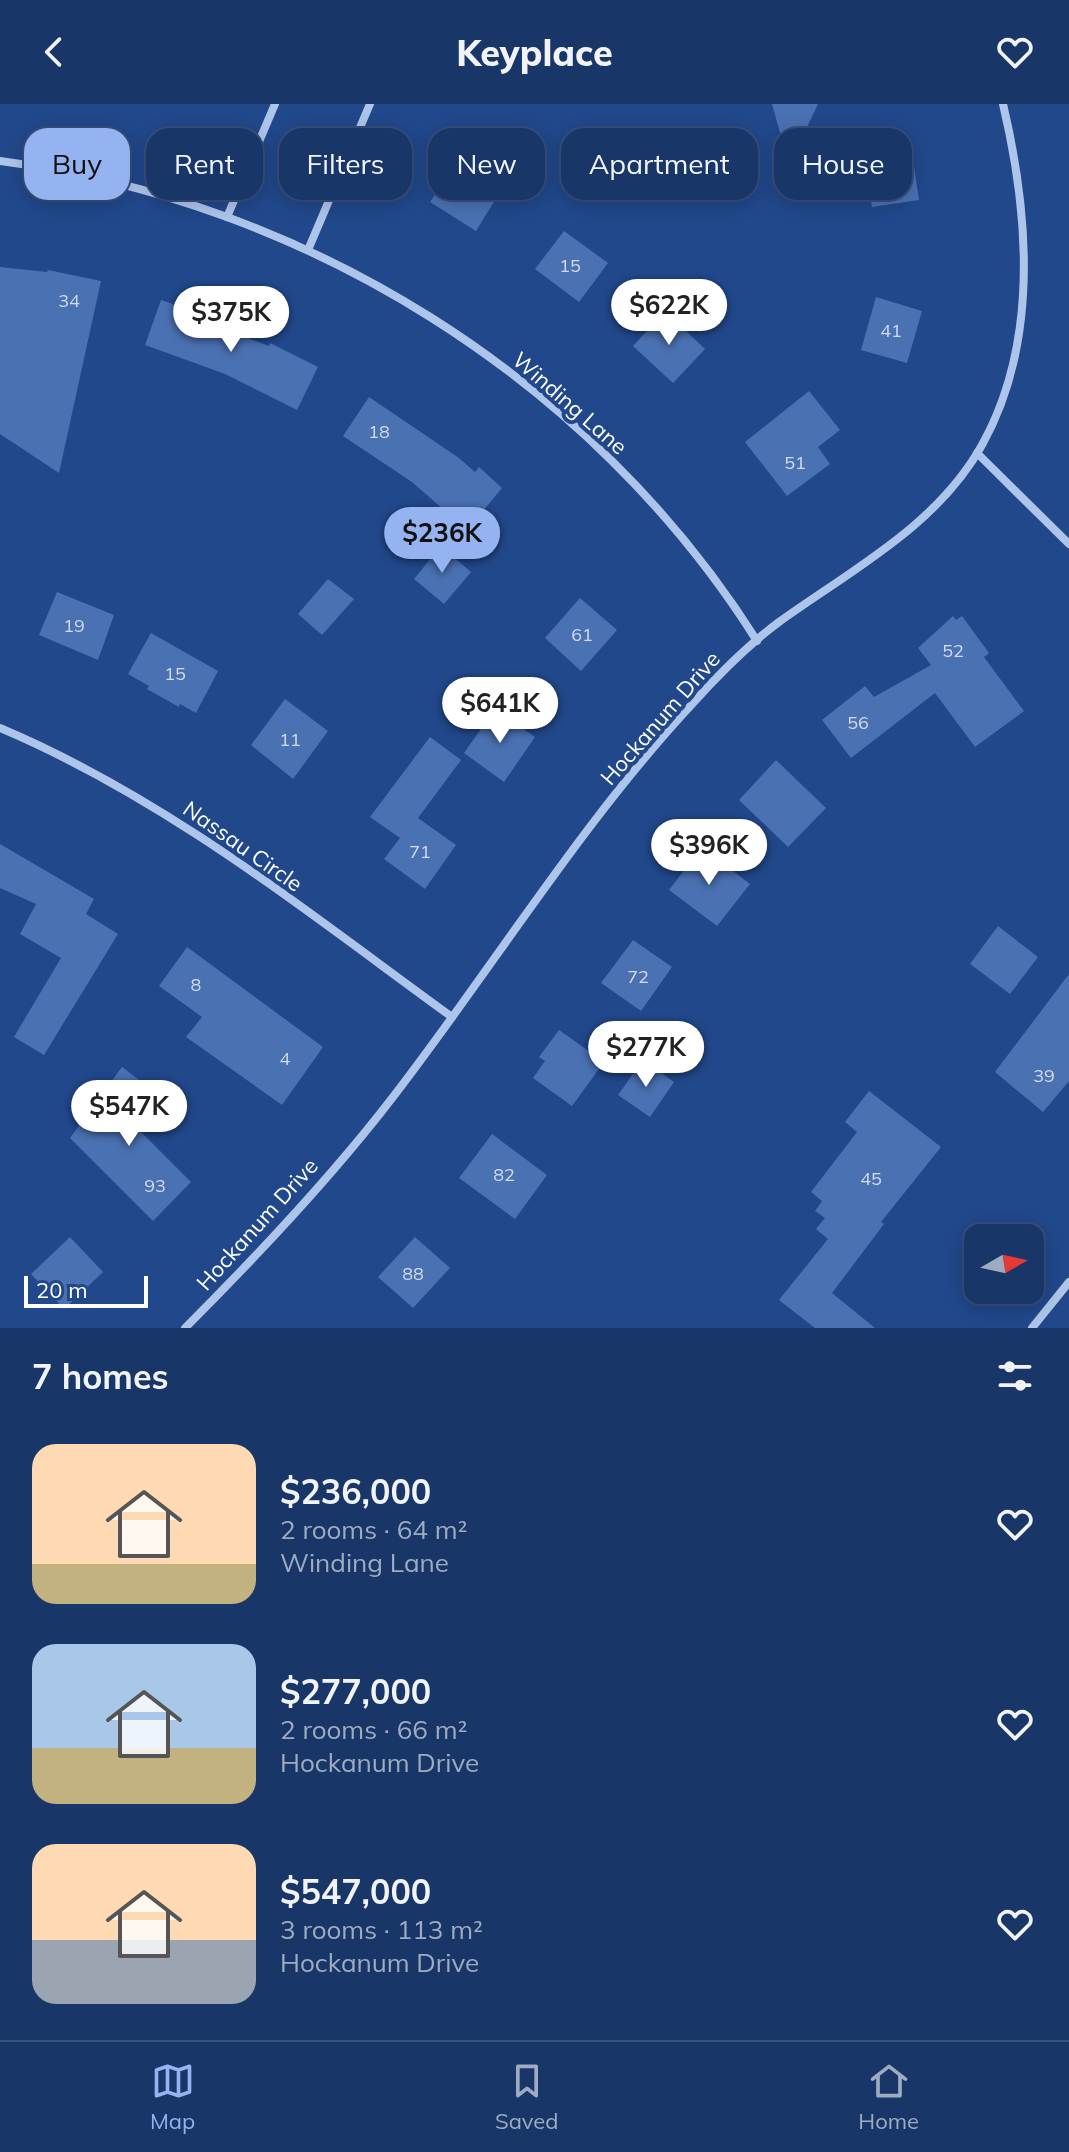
<!DOCTYPE html>
<html lang="en">
<head>
<meta charset="utf-8">
<style>
  body { margin:0; font-family:Mulish,sans-serif; background:#223e6e; color:#f1f3f6; height:100vh; display:flex; flex-direction:column; font-size:30px; white-space:nowrap }
  * { box-sizing:border-box; margin:0 }
  p { font-size:26px; color:#9fabc0 }
  .icon { flex:none; width:44px; height:44px; fill:none; stroke:currentColor; stroke-width:2; stroke-linecap:round; stroke-linejoin:round }
  .map { position:relative; height:1224px; overflow:hidden }
  .panel { display:flex; flex-direction:column; background:#193668; flex:1 }
  .panel>* { flex:none }
  .banner { position:absolute; left:24px; top:24px; width:1022px; height:72px; display:flex; gap:16px }
  .needle { width:52px; rotate:81deg }
  .controls { position:absolute; left:964px; top:1120px; display:grid; gap:16px }
  .controls a { display:grid; place-items:center; width:80px; height:80px; border-radius:16px; background:#193668; box-shadow:0 4px 20px #0003,0 0 0 2px #37507c; font-size:40px }
  .scale { position:absolute; left:24px; bottom:20px; width:124px; box-sizing:border-box; padding-left:8px; border:4px solid #fff; border-top:0; font-size:22px; line-height:28px; white-space:nowrap; color:#fff; -webkit-text-stroke:6px #21488b; paint-order:stroke }
  .price { position:absolute; translate:-50% -68px; padding:0 18px; border-radius:28px; background:#fff; color:#222; font-size:26px; line-height:52px; filter:drop-shadow(0 2px 4px #0008) }
  .price::after { content:''; position:absolute; left:50%; top:48px; width:24px; height:18px; margin-left:-12px; background:inherit; clip-path:polygon(0 0,100% 0,50% 100%) }
  .price.current { background:#95b2f1; color:#111 }
  ul { padding:0; list-style:none }
  li { display:flex; align-items:center; gap:24px; height:200px; padding:0 32px }
  li span { display:grid; place-items:center; flex:none; width:224px; height:160px; border-radius:24px; color:#555 }
  li>.icon { margin-inline-start:auto }
  span .icon { width:96px; height:96px; fill:#fffc; stroke-width:1 }
  li b { font-size:34px }
  h2 { display:flex; justify-content:space-between; align-items:center; height:96px; padding:0 32px; font-size:34px }
  .pill { padding:0 28px; border-radius:24px; background:#193668; box-shadow:0 4px 20px #0003,0 0 0 2px #37507c; font-size:28px; line-height:72px }
  .pill.current { background:#95b2f1; color:#111 }
  header { display:flex; justify-content:space-between; align-items:center; height:104px; padding:0 32px; background:#193668; font-size:36px; font-weight:800 }
  .dock { display:flex; justify-content:space-around; align-items:center; height:112px; border-top:2px solid #37507c; background:#193668; font-size:22px; color:#9fabc0 }
  .dock a { display:grid; justify-items:center; gap:4px }
  .dock .current { color:#95b2f1 }
  .map>svg:first-child { display:block }
  .building { fill:#4a71b2 }
  .lines { fill:none; stroke-linecap:round; stroke-linejoin:round }
  .minor { stroke:#aec5eb; stroke-width:8 }
  .labels { text-anchor:middle; dominant-baseline:central; stroke-width:8; stroke-linejoin:round; paint-order:stroke }
  .number-label { font-size:18px; fill:#d2dcec }
  .street-label { font-size:22px; fill:#fff; stroke:#21488b }
</style>
</head>
<body>
<header><svg class="icon" aria-label="back" viewBox="0 0 24 24"><path d="M15 5l-7 7 7 7"/></svg>Keyplace<svg class="icon" aria-label="heart" viewBox="0 0 24 24"><path d="M12 20l-8-8c-3-5 5-10 8-4 3-6 11-1 8 4z"/></svg></header>
<div class="map">
<svg width="1069" height="1224" viewBox="0 0 1069 1224">
  <rect width="100%" height="100%" fill="#21488b"/>
  <g class="building">
    <polygon points="772,0 818,0 789,61"/>
    <polygon points="455,28 489,49 475,71 500,88 476,127 430,98 448,71 435,62"/>
    <polygon points="911,42 919,96 872,103 863,49"/>
    <polygon points="564,127 608,159 579,198 535,165"/>
    <polygon points="0,163 47,168 48,166 101,177 59,369 0,330"/>
    <polygon points="876,193 922,207 907,259 861,246"/>
    <polygon points="161,196 213,214 211,220 269,242 270,239 318,263 297,306 225,270 145,241"/>
    <polygon points="665,207 705,245 673,279 633,242"/>
    <polygon points="809,287 840,326 818,343 830,360 787,392 745,338"/>
    <polygon points="369,293 459,354 475,368 479,363 502,384 467,426 412,378 343,332"/>
    <polygon points="441,442 471,468 444,500 414,475"/>
    <polygon points="328,475 354,495 322,531 298,510"/>
    <polygon points="57,488 114,511 98,556 39,531"/>
    <polygon points="580,494 617,526 581,567 545,534"/>
    <polygon points="953,512 956,516 962,512 989,549 984,553 1024,607 975,643 935,589 851,654 822,616 865,582 874,593 931,561 918,544"/>
    <polygon points="151,529 218,567 196,609 180,600 179,603 147,585 149,582 128,570"/>
    <polygon points="285,595 328,627 293,675 251,641"/>
    <polygon points="495,605 535,633 504,678 464,649"/>
    <polygon points="430,633 461,656 418,714 456,741 425,785 384,755 400,734 370,713"/>
    <polygon points="776,656 826,704 788,743 739,696"/>
    <polygon points="0,740 94,795 86,810 118,830 44,951 14,933 61,854 20,830 36,800 0,784"/>
    <polygon points="702,743 750,780 717,822 669,786"/>
    <polygon points="998,822 1038,853 1010,890 970,860"/>
    <polygon points="633,836 672,863 641,907 601,879"/>
    <polygon points="187,843 323,943 282,1001 186,933 202,913 159,882"/>
    <polygon points="1069,870 1069,977 1043,1008 995,968"/>
    <polygon points="559,926 604,958 572,1002 533,974 545,957 539,953"/>
    <polygon points="643,956 674,978 650,1013 618,991"/>
    <polygon points="122,963 151,985 129,1016 191,1078 153,1117 70,1034"/>
    <polygon points="869,987 941,1043 881,1118 884,1120 832,1189 875,1224 815,1224 779,1196 828,1135 816,1125 825,1114 815,1107 822,1097 811,1088 857,1028 845,1018"/>
    <polygon points="492,1030 547,1071 515,1115 459,1074"/>
    <polygon points="70,1133 103,1168 64,1205 31,1170"/>
    <polygon points="415,1133 450,1164 413,1204 378,1173"/>
  </g>
  <g class="lines">
    <g class="minor">
      <path d="M0,57c306,40 592,218 757,480"/>
      <polyline points="227,113 275,0"/>
      <polyline points="308,146 370,0"/>
      <polyline points="977,349 1069,440"/>
      <path d="M0,624c166,70 307,184 452,289"/>
      <path d="M185,1224c73,-73 145,-149 208,-231 101,-131 188,-274 301,-395 26,-29 54,-57 85,-80 72,-52 158,-96 203,-177 57,-102 47,-231 21,-341"/>
      <polyline points="1032,1224 1069,1178"/>
    </g>
  </g>
  <g class="labels">
    <g class="number-label">
      <text x="570" y="161">15</text>
      <text x="69" y="196">34</text>
      <text x="891" y="226">41</text>
      <text x="379" y="327">18</text>
      <text x="795" y="358">51</text>
      <text x="74" y="521">19</text>
      <text x="582" y="530">61</text>
      <text x="953" y="546">52</text>
      <text x="175" y="569">15</text>
      <text x="858" y="618">56</text>
      <text x="290" y="635">11</text>
      <text x="420" y="747">71</text>
      <text x="638" y="872">72</text>
      <text x="196" y="880">8</text>
      <text x="285" y="954">4</text>
      <text x="1044" y="971">39</text>
      <text x="504" y="1070">82</text>
      <text x="871" y="1074">45</text>
      <text x="155" y="1081">93</text>
      <text x="413" y="1169">88</text>
    </g>
    <g class="street-label">
      <text transform="translate(570 299) rotate(41)">Winding Lane</text>
      <text transform="translate(660 614) rotate(-49)">Hockanum Drive</text>
      <text transform="translate(243 742) rotate(35)">Nassau Circle</text>
      <text transform="translate(257 1120) rotate(-48)">Hockanum Drive</text>
    </g>
  </g>
</svg>
<div class="controls">
<a><svg class="needle" viewBox="-14 -14 28 28"><path d="M0-13l5 13h-10z" fill="#e53935"/><path d="M0 13l5-13h-10z" fill="#9fabc0"/></svg></a>
</div>
<div class="scale">20 m</div>
<b class="price" style="left:669px;top:243px">$622K</b>
<b class="price" style="left:231px;top:250px">$375K</b>
<b class="price current" style="left:442px;top:471px">$236K</b>
<b class="price" style="left:500px;top:641px">$641K</b>
<b class="price" style="left:709px;top:783px">$396K</b>
<b class="price" style="left:646px;top:985px">$277K</b>
<b class="price" style="left:129px;top:1044px">$547K</b>
<div class="banner">
<a class="pill current">Buy</a>
<a class="pill">Rent</a>
<a class="pill">Filters</a>
<a class="pill">New</a>
<a class="pill">Apartment</a>
<a class="pill">House</a>
</div>
</div>
<section class="panel">
<h2>7 homes<svg class="icon" aria-label="filters" viewBox="0 0 24 24"><path d="M4 7h16M4 17h16"/><circle cx="9" cy="7" r="2"/><circle cx="15" cy="17" r="2"/></svg></h2>
<ul>
<li><span style="background:linear-gradient(#ffd9b3 75%,#c2b280 0)"><svg class="icon" aria-label="home" viewBox="0 0 24 24"><path d="M3 11l9-7 9 7M6 9v11h12V9"/></svg></span><div><b>$236,000</b><p>2 rooms · 64 m²</p><p>Winding Lane</p></div><svg class="icon" aria-label="heart" viewBox="0 0 24 24"><path d="M12 20l-8-8c-3-5 5-10 8-4 3-6 11-1 8 4z"/></svg></li>
<li><span style="background:linear-gradient(#a9c7e8 65%,#c2b280 0)"><svg class="icon" aria-label="home" viewBox="0 0 24 24"><path d="M3 11l9-7 9 7M6 9v11h12V9"/></svg></span><div><b>$277,000</b><p>2 rooms · 66 m²</p><p>Hockanum Drive</p></div><svg class="icon" aria-label="heart" viewBox="0 0 24 24"><path d="M12 20l-8-8c-3-5 5-10 8-4 3-6 11-1 8 4z"/></svg></li>
<li><span style="background:linear-gradient(#ffd9b3 60%,#9aa5b1 0)"><svg class="icon" aria-label="home" viewBox="0 0 24 24"><path d="M3 11l9-7 9 7M6 9v11h12V9"/></svg></span><div><b>$547,000</b><p>3 rooms · 113 m²</p><p>Hockanum Drive</p></div><svg class="icon" aria-label="heart" viewBox="0 0 24 24"><path d="M12 20l-8-8c-3-5 5-10 8-4 3-6 11-1 8 4z"/></svg></li>
</ul>
</section>
<nav class="dock">
<a class="current"><svg class="icon" aria-label="map" viewBox="0 0 24 24"><path d="M3 6l6-2 6 2 6-2v14l-6 2-6-2-6 2zM9 4v14M15 6v14"/></svg>Map</a>
<a><svg class="icon" aria-label="saved" viewBox="0 0 24 24"><path d="M7 4h10v16l-5-4-5 4z"/></svg>Saved</a>
<a><svg class="icon" aria-label="home" viewBox="0 0 24 24"><path d="M3 11l9-7 9 7M6 9v11h12V9"/></svg>Home</a>
</nav>
</body>
</html>
